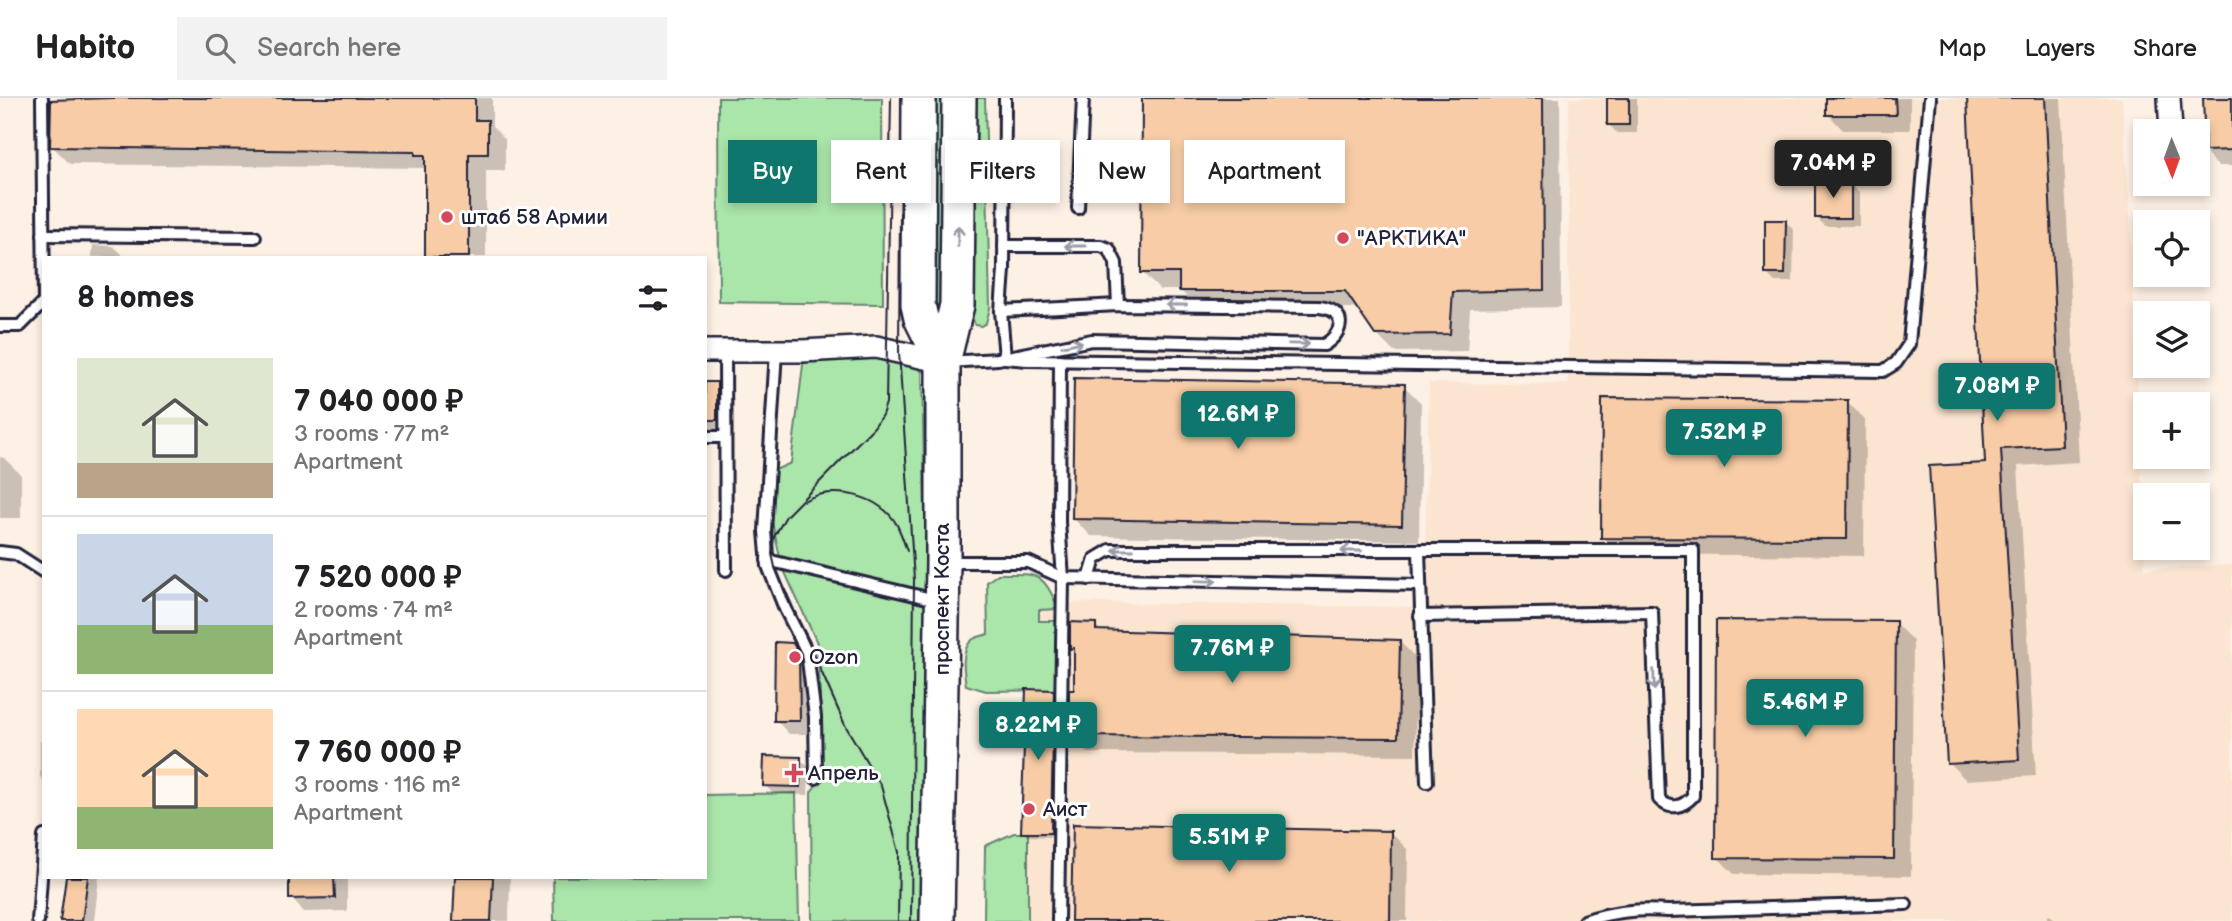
<!DOCTYPE html>
<html lang="en">
<head>
<meta charset="utf-8">
<style>
  body { margin:0; font-family:"Balsamiq Sans",sans-serif; background:#f2f2f2; color:#202124; height:100vh; display:flex; flex-direction:column; font-size:26px; white-space:nowrap }
  * { box-sizing:border-box; margin:0 }
  p { font-size:23px; color:#757577 }
  .icon { flex:none; width:38px; height:38px; fill:none; stroke:currentColor; stroke-width:2; stroke-linecap:round; stroke-linejoin:round }
  .map { position:relative; flex:1; overflow:hidden }
  .side { position:absolute; left:42px; top:158px; width:665px; height:623px; display:flex; flex-direction:column; background:#fff; border-radius:0px; box-shadow:0 4px 10px #0003 }
  .side>* { flex:none }
  .banner { position:absolute; left:728px; top:42px; width:665px; height:63px; display:flex; gap:14px }
  .needle { width:46px; rotate:179deg }
  .tools { position:absolute; left:2133px; top:21px; display:grid; gap:14px }
  .tools a { display:grid; place-items:center; width:77px; height:77px; border-radius:0px; background:#fff; box-shadow:0 4px 10px #0003; font-size:35px }
  .price { position:absolute; translate:-50% -60px; padding:0 16px; border-radius:7px; background:#0f766e; color:#fff; font-size:23px; line-height:46px; filter:drop-shadow(0 2px 4px #0008) }
  .price::after { content:''; position:absolute; left:50%; top:42px; width:21px; height:16px; margin-left:-10px; background:inherit; clip-path:polygon(0 0,100% 0,50% 100%) }
  .price.selected { background:#222; color:#fff }
  ul { padding:0; list-style:none }
  li { display:flex; align-items:center; gap:21px; height:175px; padding:0 35px }
  li+li { border-top:2px solid #e0e0e0 }
  li span { display:grid; place-items:center; flex:none; width:196px; height:140px; border-radius:0px; color:#555 }
  li>.icon { margin-inline-start:auto }
  span .icon { width:84px; height:84px; fill:#fffc; stroke-width:1 }
  li b { font-size:30px }
  h2 { display:flex; justify-content:space-between; align-items:center; height:84px; padding:0 35px; font-size:30px }
  .chip { padding:0 24px; border-radius:0px; background:#fff; box-shadow:0 4px 10px #0003; font-size:24px; line-height:63px }
  .chip.selected { background:#0f766e; color:#fff }
  header { display:flex; align-items:center; gap:42px; box-sizing:border-box; height:98px; padding:0 35px; background:#fff; border-bottom:2px solid #e0e0e0 }
  header strong { font-size:33px }
  nav { display:flex; gap:38px; margin-inline-start:auto; font-size:24px }
  .search { width:490px; height:63px; background:#f2f2f2; display:flex; align-items:center; gap:18px; box-sizing:border-box; padding:0 24px; border-radius:0px; color:#757577; font-size:26px }
  .map>svg:first-child { display:block }
  .built { fill:#fbe5d1 }
  .green { fill:#aae5aa; stroke:#668472; stroke-width:2 }
  .shadow { fill:#0003 }
  .building { fill:#f7cca6; stroke:#22223b; stroke-width:2 }
  .lines { fill:none; stroke-linecap:round; stroke-linejoin:round }
  .lane-casing { stroke:#22223b; stroke-width:16 }
  .street-casing { stroke:#22223b; stroke-width:26 }
  .primary-casing { stroke:#22223b; stroke-width:38 }
  .lane { stroke:#fff; stroke-width:10 }
  .street { stroke:#fff; stroke-width:21 }
  .primary { stroke:#fff; stroke-width:33 }
  .tram { stroke:#22223b; stroke-width:2 }
  .oneway { stroke:#9c9ca7 }
  .poi-dot { fill:#d1495b; stroke:#fff; stroke-width:2.5 }
  .labels { text-anchor:middle; dominant-baseline:central; stroke-width:6; stroke-linejoin:round; paint-order:stroke }
  .poi-label { font-size:21px; fill:#22223b; stroke:#fff; text-anchor:start }
  .street-label { font-size:21px; fill:#22223b; stroke:#fff }
</style>
</head>
<body>
<header>
<strong>Habito</strong>
<div class="search"><svg class="icon" aria-label="search" viewBox="0 0 24 24"><circle cx="10" cy="10" r="6"/><path d="M15 15l6 6"/></svg>Search here</div>
<nav><a>Map</a><a>Layers</a><a>Share</a></nav>
</header>
<div class="map">
<svg width="2232" height="823" viewBox="0 0 2232 823">
  <rect width="100%" height="100%" fill="#fdf0e4"/>
  <filter id="ink" filterUnits="userSpaceOnUse"><feTurbulence type="fractalNoise" baseFrequency=".0143" numOctaves="2"/><feDisplacementMap in="SourceGraphic" scale="14" xChannelSelector="R" yChannelSelector="G"/><feConvolveMatrix kernelMatrix="1 2 1 2 8 2 1 2 1" color-interpolation-filters="sRGB"/></filter>
  <g filter="url(#ink)">
    <polygon class="built" points="1569,0 2122,0 2130,115 2145,471 2232,467 2232,823 1028,823 1029,504 1424,509 1429,285 1568,286"/>
    <g class="green">
      <polygon points="718,0 882,0 883,206 719,204"/>
      <polygon points="929,0 948,0 945,208 927,208"/>
      <polygon points="973,0 985,0 990,210 986,225 981,228 975,227 971,216"/>
      <polygon points="870,254 919,267 922,275 927,514 922,823 812,823 811,694 823,678 818,547 782,468 771,420 775,372 791,365 804,259"/>
      <path d="M998,476c37,0 46,-4 60,35l-19,1v11h19l-1,69 -71,1 -20,-6c-2,-12 -6,-35 6,-45 3,-3 12,-4 16,-6l-1,-52z"/>
      <polygon points="796,695 799,823 554,823 553,779 705,779 705,697"/>
      <polygon points="1014,735 1028,735 1028,823 984,823 985,748"/>
    </g>
    <g class="shadow">
      <polygon points="147,0 492,0 492,28 505,41 505,73 486,73 486,159 427,159 427,70 70,66 52,48"/>
      <polygon points="1143,0 1560,0 1561,209 1470,211 1467,253 1394,254 1376,236 1358,210 1198,210 1180,192 1160,192 1143,175"/>
      <polygon points="1609,0 1637,0 1637,35 1617,35 1608,26"/>
      <polygon points="1828,0 1910,0 1910,32 1843,32 1828,16"/>
      <polygon points="1969,0 2061,0 2079,364 2018,368 2036,678 1966,682 1949,665 1987,366"/>
      <polygon points="2205,0 2232,0 2232,68 2218,68 2207,57"/>
      <polygon points="1850,86 1859,95 1859,128 1825,128 1816,119"/>
      <polygon points="1785,123 1794,132 1793,184 1775,184 1766,175"/>
      <polygon points="93,147 113,148 122,156 122,159 92,159"/>
      <polygon points="705,286 717,286 734,303 734,339 705,339"/>
      <polygon points="1404,288 1421,305 1419,443 1091,438 1073,420"/>
      <polygon points="1847,304 1865,321 1864,458 1620,456 1603,439"/>
      <polygon points="0,359 4,360 21,377 21,420 0,420"/>
      <polygon points="1895,525 1913,543 1911,778 1734,776 1717,759"/>
      <polygon points="1095,527 1103,534 1400,544 1417,561 1415,657 1088,655 1070,638 1075,594 1075,553 1072,550"/>
      <polygon points="793,546 806,560 813,636 789,636 776,622"/>
      <polygon points="1053,594 1057,598 1055,739 1027,738 1023,734"/>
      <polygon points="40,643 44,643 44,683 40,679"/>
      <polygon points="800,661 809,669 808,697 774,696 765,688"/>
      <polygon points="1075,728 1391,735 1408,752 1407,823 1073,823"/>
      <polygon points="67,779 99,779 94,823 62,823"/>
      <polygon points="290,779 347,779 347,813 304,814 291,800"/>
      <polygon points="456,779 510,779 509,823 455,823"/>
      <polygon points="2050,817 2056,823 2047,823 2047,818"/>
    </g>
    <g class="building">
      <polygon points="111,0 475,0 475,22 488,22 488,56 469,56 469,159 425,159 425,57 415,57 415,54 50,49 51,2"/>
      <polygon points="1142,0 1543,0 1544,192 1453,194 1450,236 1375,237 1345,193 1179,193 1179,175 1141,175"/>
      <rect x="1607" y="0" width="22" height="27"/>
      <polygon points="1826,0 1895,0 1896,17 1826,17"/>
      <polygon points="1967,0 2045,0 2062,348 2001,351 2019,662 1947,666 1929,368 1985,365"/>
      <polygon points="2203,0 2232,0 2232,52 2205,53"/>
      <polygon points="1815,84 1851,85 1851,120 1815,120"/>
      <polygon points="1765,122 1786,122 1785,176 1765,176"/>
      <polygon points="1074,280 1405,286 1402,427 1072,421"/>
      <rect x="705" y="284" width="12" height="38"/>
      <polygon points="1602,300 1848,302 1847,441 1601,440"/>
      <polygon points="1716,522 1896,523 1894,761 1715,760"/>
      <polygon points="1070,524 1096,525 1096,532 1400,542 1398,640 1069,638 1069,592 1074,592 1074,550 1070,551"/>
      <polygon points="775,544 793,545 799,556 800,623 774,623"/>
      <polygon points="1026,591 1054,592 1051,735 1021,735"/>
      <polygon points="764,658 801,659 800,689 763,688"/>
      <polygon points="1073,726 1391,733 1390,823 1071,823"/>
      <polygon points="66,779 88,779 82,823 60,823"/>
      <polygon points="289,779 334,779 335,800 289,801"/>
      <polygon points="455,779 493,779 491,823 453,823"/>
    </g>
    <g class="lines">
      <g class="lane-casing">
        <g id="lane">
          <polyline points="1078,110 1083,0"/>
          <polyline points="43,137 255,139"/>
          <polyline points="1004,148 1101,148 1109,151 1116,165 1118,207"/>
          <polyline points="0,228 20,228 44,204 42,0"/>
          <polyline points="725,253 726,472"/>
          <polyline points="776,253 765,433 768,468 785,511 807,554 815,619 816,680"/>
          <polyline points="1005,260 1027,262 1883,273 1896,265 1909,246 1930,0"/>
          <polyline points="1005,260 1001,213 1004,172 1005,0"/>
          <path d="M947,264l51,-3 94,-19 232,5c21,-13 23,-35 -5,-38l-201,-2 -117,6"/>
          <polyline points="705,339 725,339"/>
          <polyline points="1419,453 1427,684"/>
          <polyline points="0,454 16,456 44,474"/>
          <polyline points="767,462 940,503"/>
          <polyline points="946,464 1028,464 1063,480 1419,487"/>
          <path d="M1089,481l6,-20 15,-9h583v246c-10,11 -23,15 -34,3l-7,-187 -232,4"/>
          <polyline points="38,823 44,738"/>
          <polyline points="1058,823 1063,480 1059,424 1060,262"/>
          <path d="M1584,823c29,-10 54,-12 84,-10l238,-7"/>
        </g>
      </g>
      <g class="street-casing">
        <g id="street">
          <polyline points="2169,0 2171,33"/>
          <polyline points="705,253 802,253 876,249 943,264"/>
        </g>
      </g>
      <g class="primary-casing">
        <g id="primary">
          <polyline points="919,0 918,207 921,220 943,264"/>
          <polyline points="937,823 943,464 943,264 957,207 959,0"/>
        </g>
      </g>
      <use href="#lane" class="lane"/>
      <use href="#street" class="street"/>
      <use href="#primary" class="primary"/>
      <g class="tram">
        <polyline points="891,0 886,305 882,317 874,329 786,418 774,439 772,456 775,469 845,627 881,688 899,754 898,823"/>
        <polyline points="900,115 899,254 914,482 911,823"/>
        <path d="M804,403c28,-17 77,-6 93,24 4,8 7,17 10,26"/>
      </g>
    </g>
    <defs><path id="oneway-shaft" d="M-6 0H5M1.5-3L5.5 0L1.5 3" fill="none" stroke-width="1.6" stroke-linecap="round" stroke-linejoin="round" transform="scale(1.75)"/></defs>
    <g class="oneway">
      <use href="#oneway-shaft" transform="translate(958 138) rotate(-89)"/>
      <use href="#oneway-shaft" transform="translate(1075 148) rotate(180)"/>
      <use href="#oneway-shaft" transform="translate(1176 207) rotate(-180)"/>
      <use href="#oneway-shaft" transform="translate(1072 246) rotate(-11)"/>
      <use href="#oneway-shaft" transform="translate(1299 246) rotate(1)"/>
      <use href="#oneway-shaft" transform="translate(1123 452) rotate(-180)"/>
      <use href="#oneway-shaft" transform="translate(1351 453) rotate(-180)"/>
      <use href="#oneway-shaft" transform="translate(1206 483) rotate(1)"/>
      <use href="#oneway-shaft" transform="translate(1654 582) rotate(88)"/>
    </g>
  </g>
  <g class="poi-dot">
    <circle cx="447" cy="119" r="7"/>
    <circle cx="1343" cy="140" r="7"/>
    <circle cx="795" cy="559" r="7"/>
    <path d="M790.5 664.5h7v7h7v7h-7v7h-7v-7h-7v-7h7z"/>
    <circle cx="1029" cy="711" r="7"/>
  </g>
  <g class="labels">
    <g class="poi-label">
      <text x="461" y="119">штаб 58 Армии</text>
      <text x="1357" y="140">"АРКТИКА"</text>
      <text x="809" y="559">Ozon</text>
      <text x="808" y="675">Апрель</text>
      <text x="1043" y="711">Аист</text>
    </g>
    <g class="street-label">
      <text transform="translate(942 501) rotate(-90)">проспект Коста</text>
    </g>
  </g>
</svg>
<div class="tools">
<a><svg class="needle" viewBox="-14 -14 28 28"><path d="M0-13l5 13h-10z" fill="#e53935"/><path d="M0 13l5-13h-10z" fill="#757577"/></svg></a>
<a><svg class="icon" aria-label="locate" viewBox="0 0 24 24"><circle cx="12" cy="12" r="6"/><path d="M12 2v4M12 18v4M2 12h4M18 12h4"/></svg></a>
<a><svg class="icon" aria-label="layers" viewBox="0 0 24 24"><path d="M12 4l9 5-9 5-9-5zM3 14l9 5 9-5"/></svg></a>
<a>+</a>
<a>−</a>
</div>
<b class="price selected" style="left:1833px;top:102px">7.04M ₽</b>
<b class="price" style="left:1997px;top:325px">7.08M ₽</b>
<b class="price" style="left:1238px;top:353px">12.6M ₽</b>
<b class="price" style="left:1724px;top:371px">7.52M ₽</b>
<b class="price" style="left:1232px;top:587px">7.76M ₽</b>
<b class="price" style="left:1805px;top:641px">5.46M ₽</b>
<b class="price" style="left:1038px;top:664px">8.22M ₽</b>
<b class="price" style="left:1229px;top:776px">5.51M ₽</b>
<div class="banner">
<a class="chip selected">Buy</a>
<a class="chip">Rent</a>
<a class="chip">Filters</a>
<a class="chip">New</a>
<a class="chip">Apartment</a>
</div>
<section class="side">
<h2>8 homes<svg class="icon" aria-label="filters" viewBox="0 0 24 24"><path d="M4 7h16M4 17h16"/><circle cx="9" cy="7" r="2"/><circle cx="15" cy="17" r="2"/></svg></h2>
<ul>
<li><span style="background:linear-gradient(#dfe7d0 75%,#b9a48a 0)"><svg class="icon" aria-label="home" viewBox="0 0 24 24"><path d="M3 11l9-7 9 7M6 9v11h12V9"/></svg></span><div><b>7 040 000 ₽</b><p>3 rooms · 77 m²</p><p>Apartment</p></div></li>
<li><span style="background:linear-gradient(#c9d6e8 65%,#8fb573 0)"><svg class="icon" aria-label="home" viewBox="0 0 24 24"><path d="M3 11l9-7 9 7M6 9v11h12V9"/></svg></span><div><b>7 520 000 ₽</b><p>2 rooms · 74 m²</p><p>Apartment</p></div></li>
<li><span style="background:linear-gradient(#ffd9b3 70%,#8fb573 0)"><svg class="icon" aria-label="home" viewBox="0 0 24 24"><path d="M3 11l9-7 9 7M6 9v11h12V9"/></svg></span><div><b>7 760 000 ₽</b><p>3 rooms · 116 m²</p><p>Apartment</p></div></li>
</ul>
</section>
</div>
</body>
</html>
